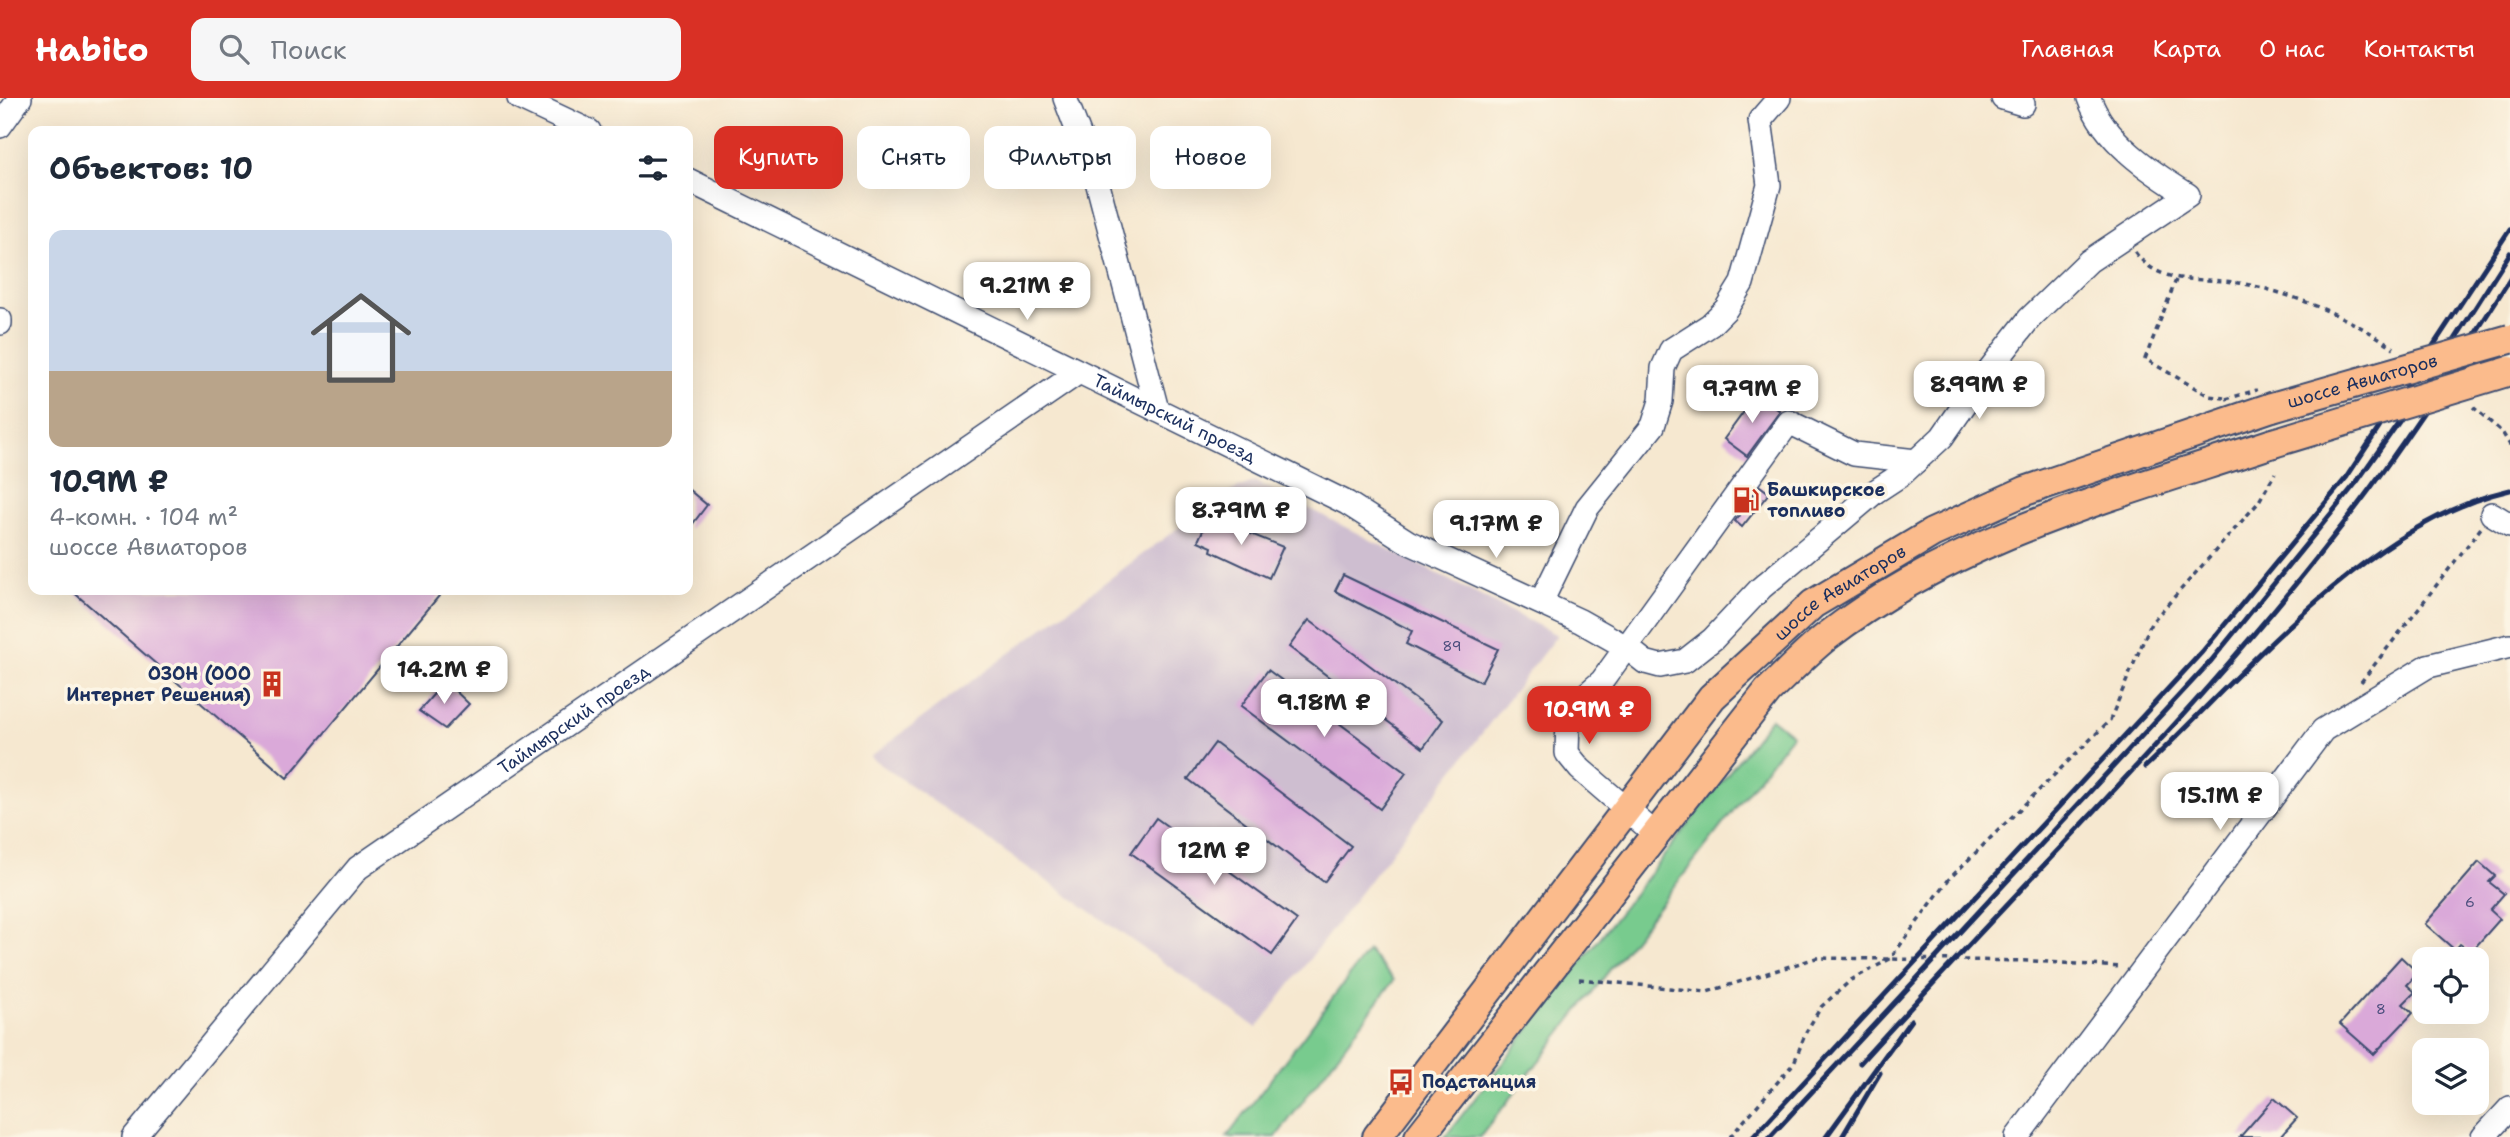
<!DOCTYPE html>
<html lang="ru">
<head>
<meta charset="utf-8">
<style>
  body { margin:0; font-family:"Shantell Sans",sans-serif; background:#f6f6f7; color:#1f2937; height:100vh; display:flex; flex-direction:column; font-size:26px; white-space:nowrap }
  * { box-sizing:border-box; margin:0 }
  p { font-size:23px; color:#747a83 }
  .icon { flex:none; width:38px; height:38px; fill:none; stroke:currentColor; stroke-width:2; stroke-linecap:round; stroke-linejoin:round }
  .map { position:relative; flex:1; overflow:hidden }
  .details { position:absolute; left:28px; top:28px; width:665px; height:469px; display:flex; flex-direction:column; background:#fff; border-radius:14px; box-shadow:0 7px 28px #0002 }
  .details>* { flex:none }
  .banner { position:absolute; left:714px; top:28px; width:665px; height:63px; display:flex; gap:14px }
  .controls { position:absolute; left:2412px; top:849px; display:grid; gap:14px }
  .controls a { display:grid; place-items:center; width:77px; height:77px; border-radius:14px; background:#fff; box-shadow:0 7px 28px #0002; font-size:35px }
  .price { position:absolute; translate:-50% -60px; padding:0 16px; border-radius:14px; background:#fff; color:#222; font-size:23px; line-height:46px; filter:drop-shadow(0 2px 4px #0008) }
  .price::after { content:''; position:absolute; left:50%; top:42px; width:21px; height:16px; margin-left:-10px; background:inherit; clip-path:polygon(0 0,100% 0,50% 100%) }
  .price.on { background:#d93025; color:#fff }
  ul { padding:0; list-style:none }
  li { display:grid; align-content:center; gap:14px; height:371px; padding:0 21px }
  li+li { border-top:2px solid #e0e1e3 }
  li span { display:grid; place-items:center; height:217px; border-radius:14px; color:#555 }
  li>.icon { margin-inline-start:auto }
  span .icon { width:126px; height:126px; fill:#fffc; stroke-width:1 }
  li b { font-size:30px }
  h2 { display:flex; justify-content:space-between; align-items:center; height:84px; padding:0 21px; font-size:30px }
  .pill { padding:0 24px; border-radius:14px; background:#fff; box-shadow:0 7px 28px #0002; font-size:24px; line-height:63px }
  .pill.on { background:#d93025; color:#fff }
  header { display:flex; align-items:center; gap:42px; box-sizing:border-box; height:98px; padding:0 35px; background:#d93025; color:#fff }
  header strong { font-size:33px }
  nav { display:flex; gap:38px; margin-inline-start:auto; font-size:24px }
  .search { width:490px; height:63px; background:#f6f6f7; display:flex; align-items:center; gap:18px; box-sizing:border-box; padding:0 24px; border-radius:14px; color:#747a83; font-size:26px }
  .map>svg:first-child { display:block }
  .industrial { fill:#cebed0 }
  .green { fill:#78cb8e; stroke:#4a7d76; stroke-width:2 }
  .building { fill:#daa9d9 }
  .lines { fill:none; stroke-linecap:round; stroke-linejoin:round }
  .minor-casing { stroke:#3c4b6f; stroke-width:26 }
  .major-casing { stroke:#3c4b6f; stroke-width:32 }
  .path { stroke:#3c4b6f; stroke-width:3.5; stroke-dasharray:5 5; stroke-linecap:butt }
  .minor { stroke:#fff; stroke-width:23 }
  .major { stroke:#fbbb8c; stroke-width:28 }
  .rail { stroke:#1b2f5e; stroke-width:5 }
  .major-bridge-casing { stroke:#3c4b6f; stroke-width:32; stroke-linecap:butt }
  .path-bridge { stroke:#3c4b6f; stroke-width:3.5; stroke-dasharray:5 5; stroke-linecap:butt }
  .major-bridge { stroke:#fbbb8c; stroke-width:28 }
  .labels { text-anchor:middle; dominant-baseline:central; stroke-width:7; stroke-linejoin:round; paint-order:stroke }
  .number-label { font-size:14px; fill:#4b4e7d }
  .street-label { font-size:18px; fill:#1b2f5e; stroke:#fcf5e5 }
  .poi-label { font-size:18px; font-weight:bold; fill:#1b2f5e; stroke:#fcf5e5; text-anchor:start }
</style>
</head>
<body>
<header>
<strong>Habito</strong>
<div class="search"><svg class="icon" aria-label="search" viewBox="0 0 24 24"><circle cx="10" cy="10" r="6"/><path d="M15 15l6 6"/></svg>Поиск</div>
<nav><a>Главная</a><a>Карта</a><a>О нас</a><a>Контакты</a></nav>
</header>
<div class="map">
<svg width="2510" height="1039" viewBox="0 0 2510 1039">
  <rect width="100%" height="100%" fill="#fcf5e5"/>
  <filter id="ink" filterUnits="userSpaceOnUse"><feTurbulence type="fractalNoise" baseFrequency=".0143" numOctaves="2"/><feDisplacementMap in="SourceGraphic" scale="14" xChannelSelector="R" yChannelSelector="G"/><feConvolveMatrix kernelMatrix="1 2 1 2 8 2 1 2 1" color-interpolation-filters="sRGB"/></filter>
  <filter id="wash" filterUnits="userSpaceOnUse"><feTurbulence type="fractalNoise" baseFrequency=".00686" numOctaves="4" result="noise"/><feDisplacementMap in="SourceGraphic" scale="28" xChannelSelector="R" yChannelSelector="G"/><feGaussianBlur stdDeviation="1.57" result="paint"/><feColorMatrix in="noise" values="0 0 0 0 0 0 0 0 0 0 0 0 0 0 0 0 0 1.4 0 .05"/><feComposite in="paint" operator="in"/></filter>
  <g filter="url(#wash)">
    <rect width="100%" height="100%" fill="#f6e8d0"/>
    <polygon class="industrial" points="1255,383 1557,537 1257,930 870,659 1186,424 1197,408"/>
    <g class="green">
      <polygon points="1771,620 1792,637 1480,1039 1445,1039"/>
      <polygon points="1368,853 1394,882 1276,1039 1227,1039"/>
    </g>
    <g id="blocks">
      <g class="building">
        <polygon points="1757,296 1780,313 1747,358 1724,341"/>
        <polygon points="1760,388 1769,395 1742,429 1735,423"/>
        <polygon points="688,391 707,407 688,432"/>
        <polygon points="1209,419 1283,449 1269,480 1211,453 1212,449 1198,443"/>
        <polygon points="1343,477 1498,551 1481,584 1406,546 1412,533 1335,493"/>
        <polygon points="71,492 444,492 287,680"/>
        <polygon points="1309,522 1443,622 1423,650 1289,549"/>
        <polygon points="1268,572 1406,675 1380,711 1241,608"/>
        <polygon points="445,583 469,606 445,631 419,613"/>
        <polygon points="1215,645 1351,748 1324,784 1188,681"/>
        <polygon points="1156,720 1297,822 1272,857 1131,755"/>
        <polygon points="2479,764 2495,778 2489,784 2504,796 2490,812 2500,821 2471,854 2460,846 2455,852 2425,826"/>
        <polygon points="2401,859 2418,875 2407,887 2415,894 2403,906 2413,915 2374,956 2340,926"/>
        <polygon points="2274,1000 2297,1020 2280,1039 2240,1039"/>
      </g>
    </g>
  </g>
  <g filter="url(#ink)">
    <use href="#blocks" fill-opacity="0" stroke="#3c4b6f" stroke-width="2"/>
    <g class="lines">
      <g class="minor-casing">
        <g id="minor">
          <polyline points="519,0 589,33"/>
          <polyline points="1065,0 1097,83 1157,312"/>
          <polyline points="2003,0 2023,6"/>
          <polyline points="0,28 20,0"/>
          <path id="s1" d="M688,82l659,323 61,39 172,79 46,26 19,15 15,4 25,-5 28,-22 48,-51 115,-97 26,-17 40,-37 41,-59 46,-59 60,-58 99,-66c-37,-23 -84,-54 -99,-97"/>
          <polyline points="0,222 0,225"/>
          <polyline points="2492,416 2510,427"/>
          <polyline points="1543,500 1587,410 1653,328 1661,303 1663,270 1671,252 1710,227 1726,211 1742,185 1769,87 1760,22 1779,0"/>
          <polyline points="1654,735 1580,671 1567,655 1568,620 1580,602 1602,583 1789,324 1854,356 1916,363"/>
          <path id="s2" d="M134,1039l224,-269 721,-496"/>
          <polyline points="2017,1039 2323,632 2428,568 2510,548"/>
          <polyline points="2483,1039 2510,1010"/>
        </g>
      </g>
      <g class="major-casing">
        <g id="major">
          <path id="s3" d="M1377,1039l335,-440 101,-93 119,-71 93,-42 247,-84"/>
          <path d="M1419,1039l349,-446c19,-18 38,-38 58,-54 131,-101 294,-143 447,-194"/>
        </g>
      </g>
      <g class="path">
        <path d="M2135,154c26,36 66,24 104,31 49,8 115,36 155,65"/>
        <polyline points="2176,182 2145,261 2209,298 2224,300"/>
        <polyline points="2473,309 2502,334 2510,347"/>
        <polyline points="2361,584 2481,430"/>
        <polyline points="1579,881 1707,894 1816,860 2033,863 2120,869"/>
        <polyline points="1730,1039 1794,965 1806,934 1821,909 1851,882 1890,861 1949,781 2110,622 2151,525 2258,405 2275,375"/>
      </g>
      <use href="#minor" class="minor"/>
      <use href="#major" class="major"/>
      <g class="rail">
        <path d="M2145,669c102,-96 224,-245 365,-277"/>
        <path d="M1860,965c170,-189 357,-368 509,-573 50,-68 96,-140 141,-211"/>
        <polyline points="1753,1039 2202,554 2346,380 2510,131"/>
        <polyline points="1770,1039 2211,563 2356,385 2438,268 2510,155"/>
        <polyline points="1826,1039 1911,922"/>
        <polyline points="1842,1039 1880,975"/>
      </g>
      <g class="major-bridge-casing">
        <g id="major-bridge">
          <path id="s4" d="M2272,309l238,-68"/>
          <polyline points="2273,345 2510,273"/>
        </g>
      </g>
      <polyline class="path-bridge" points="2226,301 2257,292"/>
      <use href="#major-bridge" class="major-bridge"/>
    </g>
  </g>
  <defs>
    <g id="fuel-bare" transform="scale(2.1)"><path d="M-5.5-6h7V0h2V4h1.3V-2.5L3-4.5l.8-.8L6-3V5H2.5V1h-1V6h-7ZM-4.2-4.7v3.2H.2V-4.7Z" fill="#c8321e" stroke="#fcf5e5" stroke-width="2.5" paint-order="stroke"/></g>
    <g id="building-bare" transform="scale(2.1)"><path d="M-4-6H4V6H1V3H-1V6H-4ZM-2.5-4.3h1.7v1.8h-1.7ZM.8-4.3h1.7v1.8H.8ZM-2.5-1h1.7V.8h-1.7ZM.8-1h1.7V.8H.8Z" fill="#c8321e" stroke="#fcf5e5" stroke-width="2.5" paint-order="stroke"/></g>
    <g id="bus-bare" transform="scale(2.1)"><path d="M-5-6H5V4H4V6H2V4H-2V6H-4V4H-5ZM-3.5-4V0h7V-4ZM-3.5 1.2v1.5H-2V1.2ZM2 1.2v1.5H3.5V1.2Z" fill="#c8321e" stroke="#fcf5e5" stroke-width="2.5" paint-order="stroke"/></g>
  </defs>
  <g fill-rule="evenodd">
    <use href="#fuel-bare" x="1746" y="402"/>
    <use href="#building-bare" x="272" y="586"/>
    <use href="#bus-bare" x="1401" y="984"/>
  </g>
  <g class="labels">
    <g class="number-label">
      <text x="1452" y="548">89</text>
      <text x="2470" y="804">6</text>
      <text x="2381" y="911">8</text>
    </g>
    <g class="street-label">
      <text stroke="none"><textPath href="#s4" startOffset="94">шоссе Авиаторов</textPath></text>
      <text stroke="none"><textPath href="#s1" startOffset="542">Таймырский проезд</textPath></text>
      <text stroke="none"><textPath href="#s3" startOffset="719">шоссе Авиаторов</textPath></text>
      <text stroke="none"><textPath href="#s2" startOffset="612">Таймырский проезд</textPath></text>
    </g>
    <g class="poi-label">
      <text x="1767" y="392">Башкирское<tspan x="1767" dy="21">топливо</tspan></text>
      <text x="251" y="576" text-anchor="end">ОЗОН (ООО<tspan x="251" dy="21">Интернет Решения)</tspan></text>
      <text x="1422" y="984">Подстанция</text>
    </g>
  </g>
</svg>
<div class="controls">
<a><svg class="icon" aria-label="locate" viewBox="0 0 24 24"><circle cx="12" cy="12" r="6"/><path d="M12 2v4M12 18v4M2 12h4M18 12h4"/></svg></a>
<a><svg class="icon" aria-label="layers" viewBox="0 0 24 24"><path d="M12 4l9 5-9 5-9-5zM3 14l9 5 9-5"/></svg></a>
</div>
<b class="price" style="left:1027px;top:224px">9.21M ₽</b>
<b class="price" style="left:1979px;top:323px">8.99M ₽</b>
<b class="price" style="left:1752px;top:327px">9.79M ₽</b>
<b class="price" style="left:1241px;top:449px">8.79M ₽</b>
<b class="price" style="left:1496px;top:462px">9.17M ₽</b>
<b class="price" style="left:444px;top:608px">14.2M ₽</b>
<b class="price" style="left:1324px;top:641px">9.18M ₽</b>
<b class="price on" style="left:1589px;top:648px">10.9M ₽</b>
<b class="price" style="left:2220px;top:734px">15.1M ₽</b>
<b class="price" style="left:1214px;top:789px">12M ₽</b>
<div class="banner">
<a class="pill on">Купить</a>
<a class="pill">Снять</a>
<a class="pill">Фильтры</a>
<a class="pill">Новое</a>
</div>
<section class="details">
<h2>Объектов: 10<svg class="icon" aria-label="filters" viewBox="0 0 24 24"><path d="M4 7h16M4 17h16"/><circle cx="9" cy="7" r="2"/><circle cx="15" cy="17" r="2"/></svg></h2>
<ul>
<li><span style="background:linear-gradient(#c9d6e8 65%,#b9a48a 0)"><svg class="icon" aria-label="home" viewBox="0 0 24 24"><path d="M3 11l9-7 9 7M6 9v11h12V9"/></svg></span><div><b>10.9M ₽</b><p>4-комн. · 104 m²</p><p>шоссе Авиаторов</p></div></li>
</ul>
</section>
</div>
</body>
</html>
